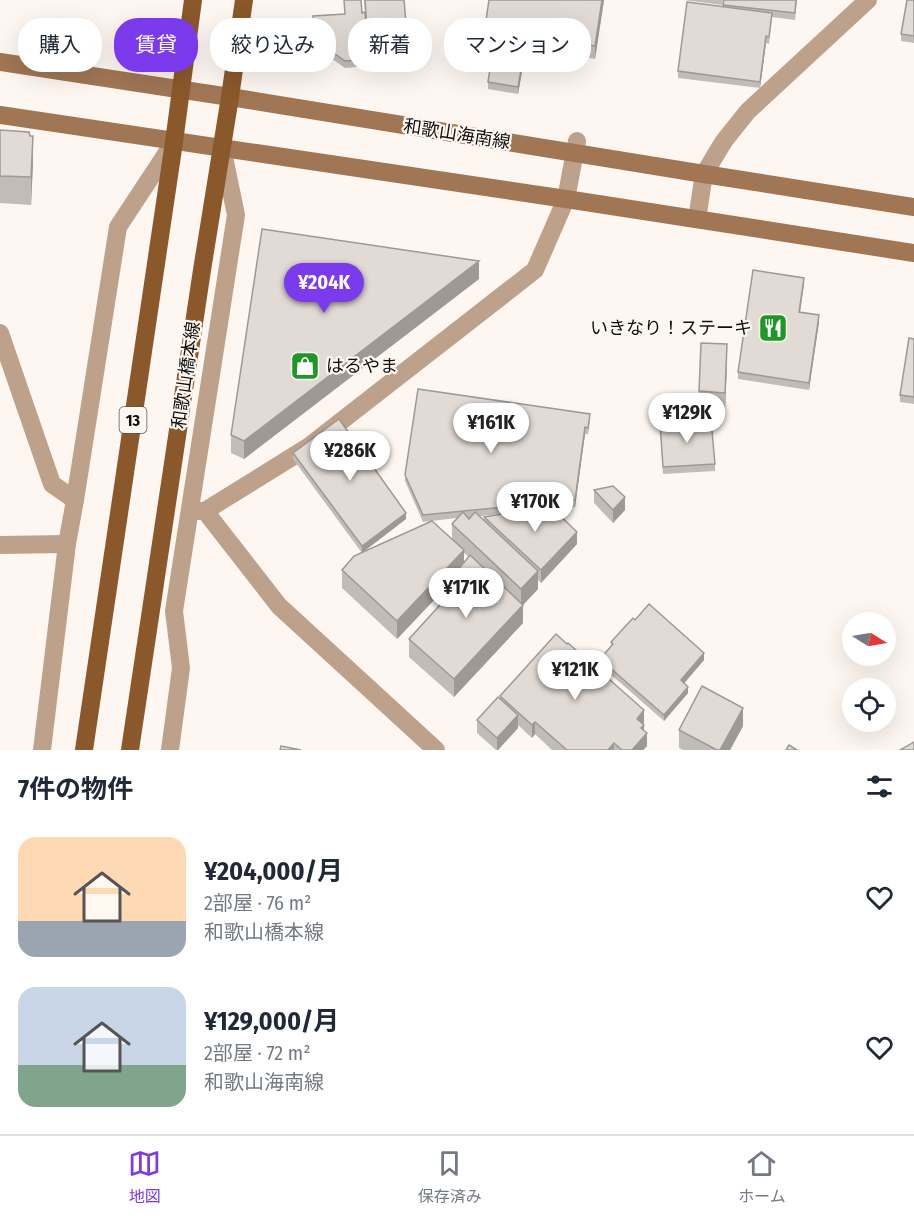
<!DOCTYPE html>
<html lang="ja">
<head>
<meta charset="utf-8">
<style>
  body { margin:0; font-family:"Fira Sans Condensed","Noto Sans JP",sans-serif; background:#f2f2f3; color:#1f2937; height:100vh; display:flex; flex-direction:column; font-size:22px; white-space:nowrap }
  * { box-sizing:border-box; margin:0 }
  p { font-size:20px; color:#747a83 }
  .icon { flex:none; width:33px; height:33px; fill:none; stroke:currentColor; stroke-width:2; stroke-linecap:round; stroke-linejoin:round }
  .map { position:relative; height:750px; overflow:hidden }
  .sheet { display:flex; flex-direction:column; background:#fff; flex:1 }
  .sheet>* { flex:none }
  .hud { position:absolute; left:18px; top:18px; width:600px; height:54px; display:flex; gap:12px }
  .needle { width:39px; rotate:101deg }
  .buttons { position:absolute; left:842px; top:612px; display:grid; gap:12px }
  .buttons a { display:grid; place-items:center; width:54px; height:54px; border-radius:50%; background:#fff; box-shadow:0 6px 24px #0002; font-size:30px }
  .price { position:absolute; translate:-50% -51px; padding:0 14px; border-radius:21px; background:#fff; color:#222; font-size:20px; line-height:39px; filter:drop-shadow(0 2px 3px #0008) }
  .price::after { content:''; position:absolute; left:50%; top:36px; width:18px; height:14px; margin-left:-9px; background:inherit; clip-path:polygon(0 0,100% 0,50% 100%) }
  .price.on { background:#7c3aed; color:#fff }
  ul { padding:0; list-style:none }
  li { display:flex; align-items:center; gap:18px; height:150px; padding:0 18px }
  li span { display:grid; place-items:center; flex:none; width:168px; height:120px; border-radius:18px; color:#555 }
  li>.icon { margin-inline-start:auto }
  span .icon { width:72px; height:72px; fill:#fffc; stroke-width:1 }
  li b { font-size:26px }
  h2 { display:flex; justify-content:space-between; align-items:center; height:72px; padding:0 18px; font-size:26px }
  .tag { padding:0 21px; border-radius:24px; background:#fff; box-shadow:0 6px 24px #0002; font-size:21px; line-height:54px }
  .tag.on { background:#7c3aed; color:#fff }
  .tabs { display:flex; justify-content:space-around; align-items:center; height:84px; border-top:2px solid #e0e1e3; background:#fff; font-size:16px; color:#747a83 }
  .tabs a { display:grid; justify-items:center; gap:3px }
  .tabs .on { color:#7c3aed }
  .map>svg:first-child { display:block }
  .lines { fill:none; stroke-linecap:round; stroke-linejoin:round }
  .minor { stroke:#bea18a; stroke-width:18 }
  .secondary { stroke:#a07654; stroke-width:18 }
  .primary { stroke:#8a582a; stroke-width:18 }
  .wall { fill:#c2bbb7; fill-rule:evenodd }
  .shaded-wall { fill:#9e9995 }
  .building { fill:#e2dad5; stroke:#9e9995; stroke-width:1.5 }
  .labels { text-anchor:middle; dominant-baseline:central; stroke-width:4.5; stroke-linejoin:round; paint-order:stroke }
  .shield { fill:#fef7f1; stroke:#585451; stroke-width:1.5 }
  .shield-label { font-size:16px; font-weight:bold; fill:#110e0c }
  .street-label { font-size:18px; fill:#110e0c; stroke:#fef7f1 }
  .poi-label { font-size:18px; fill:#110e0c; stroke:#fef7f1; text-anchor:end }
</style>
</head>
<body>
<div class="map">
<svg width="914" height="750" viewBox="0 0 914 750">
  <rect width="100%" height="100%" fill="#fef7f1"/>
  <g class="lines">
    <g class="minor">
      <polyline points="697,219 704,174 724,141 748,111 868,0"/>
      <polyline points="0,333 52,484 75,500"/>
      <polyline points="195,511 205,511 279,606 436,750"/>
      <polyline points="205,511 308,447 535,270 566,199 577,141"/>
      <polyline points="0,545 67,544"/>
      <polyline points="42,750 67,544 75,500 118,227 174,142"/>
      <polyline points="170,750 181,668 174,611 236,215 222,147"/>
    </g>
    <g class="secondary">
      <polyline points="0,62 230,97 704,174 914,207"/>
      <polyline points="0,115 566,199 914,253"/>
    </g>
    <g class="primary">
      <polyline points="84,750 174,142 193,0"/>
      <polyline points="130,750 202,270 230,97 244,0"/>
    </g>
  </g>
  <g class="wall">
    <polygon points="364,0 404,0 409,56 409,69 369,72 368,60 368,66 345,68 314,46 313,16 365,12"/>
    <polygon points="604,0 595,59 485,40 485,27"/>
    <polygon points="684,0 723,0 722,5"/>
    <polygon points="724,0 797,0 795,20 772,17 769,44 766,43 760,88 678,78 678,71 723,7"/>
    <polygon points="914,0 914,43 901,41 901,34"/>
    <polygon points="525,55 518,94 488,89 488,82"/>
    <polygon points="0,130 33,163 31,205 0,203"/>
    <polygon points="479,279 244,459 231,453 231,435"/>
    <polygon points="804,284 800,312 819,322 809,390 738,379 738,372"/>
    <polygon points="914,339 914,404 900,402 900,395"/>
    <polygon points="727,362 725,411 699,409 699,391"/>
    <path d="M590,421l-2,13h-3l-10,73 -22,2 24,35 -36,39 -3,-3v9l-15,16v18l-69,74 -45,-40v-18l44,-48v-11l-56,59 -55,-51v-18l20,-17 -69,-94v-6l113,66 -44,33 90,-12v-16l5,-6 -34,4 -18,-41v-6zM503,514l-19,3v3l-4,-4zM464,553l5,4 -5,5z"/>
    <polygon points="660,429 715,464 715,471 663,474"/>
    <polygon points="594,490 625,510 613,523 594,503"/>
    <polygon points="611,642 704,660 684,683 688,693 664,721 600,665 600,659 611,646"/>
    <polygon points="500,696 644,723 643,724 647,746 643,750 552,750 535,734 532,738 518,725 518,728 498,750 496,750 477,733 477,720 500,699"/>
    <polygon points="743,726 730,750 683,750 679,748 679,730"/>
  </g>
  <g class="shaded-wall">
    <polygon points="602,0 604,0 595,59 595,46"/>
    <polygon points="766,36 766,43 760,88 760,82"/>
    <polygon points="525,48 525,55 518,94 518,87"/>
    <polygon points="33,136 33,163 31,205 31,177"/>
    <polygon points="479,261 479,279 244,459 244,441"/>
    <polygon points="804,278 804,284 799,319 799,312"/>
    <polygon points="819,315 819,322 809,390 809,383"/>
    <polygon points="727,344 727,362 725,411 725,393"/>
    <polygon points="585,427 585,434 575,507 575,500"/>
    <polygon points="625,497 625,510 613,523 613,510"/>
    <polygon points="406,513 406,519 362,553 362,546"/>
    <polygon points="577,532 577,544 541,583 541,570"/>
    <polygon points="464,550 464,568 453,576 453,580 397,639 397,621"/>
    <polygon points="538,571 538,589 523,605 523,623 454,697 454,679 521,607 521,589"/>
    <polygon points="704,653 704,660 681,687 681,680"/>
    <polygon points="688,687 688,693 664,721 664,715"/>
    <polygon points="743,708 743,726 730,750 720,750"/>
    <polygon points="644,710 644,723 637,731 637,719"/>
    <polygon points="518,715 518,728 498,750 497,750 497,738"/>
    <polygon points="535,722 535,734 532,738 532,725"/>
    <polygon points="644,725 644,737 647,733 647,746 643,750 632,750 641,728"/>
    <polygon points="614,743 614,750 608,750"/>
  </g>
  <g class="building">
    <polygon points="344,0 361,0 362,13 365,12 368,59 345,61 314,39 313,16 345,14"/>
    <polygon points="365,0 404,0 409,56 369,60"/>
    <polygon points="489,0 602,0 595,46 485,27"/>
    <polygon points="724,0 796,0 795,13 723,5"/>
    <polygon points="907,0 914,0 914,36 901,34"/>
    <polygon points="687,2 772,13 769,37 766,36 760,82 678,71"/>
    <polygon points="494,43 525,48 518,87 488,82"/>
    <polygon points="0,130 29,132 30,136 33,136 31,177 0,176"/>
    <polygon points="262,229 479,261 244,441 231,435"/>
    <polygon points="753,270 804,278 799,312 819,315 809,383 738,372"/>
    <polygon points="909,338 914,339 914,397 900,395"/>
    <polygon points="701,343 727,344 725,393 699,391"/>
    <polygon points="418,389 590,414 588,428 585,427 575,500 423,515 405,475"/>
    <polygon points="339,419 406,513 362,546 293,453"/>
    <polygon points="711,420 715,464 663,467 660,423"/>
    <polygon points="613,486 625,497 613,510 594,490"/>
    <polygon points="550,506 577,532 541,570 484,517"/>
    <polygon points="463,512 469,519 475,512 538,571 521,589 452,524"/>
    <polygon points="432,521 464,550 397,621 342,570 354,556"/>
    <polygon points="470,555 523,605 454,679 409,639 460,583 453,576"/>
    <polygon points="649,604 704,653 681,680 688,687 664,715 600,659 613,644 611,642 633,618 635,620"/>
    <polygon points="556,634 567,644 568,643 644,710 637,719 644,725 641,728 647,733 632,750 622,750 614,743 608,750 567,750 535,722 532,725 500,696"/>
    <polygon points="702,686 743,708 720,750 717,750 679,730"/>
    <polygon points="498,697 518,715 497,738 477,720"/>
    <polygon points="914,742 914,750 900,750"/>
    <polygon points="789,745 797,750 786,750"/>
    <polygon points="281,746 301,750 280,750"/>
  </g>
  <defs>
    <g id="restaurant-square" transform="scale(1.5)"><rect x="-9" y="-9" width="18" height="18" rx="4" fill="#1f9727" stroke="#fef7f1"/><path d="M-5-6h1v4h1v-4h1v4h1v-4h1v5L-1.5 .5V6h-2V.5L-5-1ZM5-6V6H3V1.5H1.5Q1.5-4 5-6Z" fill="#fff"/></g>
    <g id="shop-square" transform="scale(1.5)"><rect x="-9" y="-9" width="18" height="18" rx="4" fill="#1f9727" stroke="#fef7f1"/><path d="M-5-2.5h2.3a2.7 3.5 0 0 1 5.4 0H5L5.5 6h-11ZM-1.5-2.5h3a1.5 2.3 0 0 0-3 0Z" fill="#fff"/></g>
  </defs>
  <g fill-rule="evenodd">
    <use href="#restaurant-square" x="773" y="328"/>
    <use href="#shop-square" x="305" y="366"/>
  </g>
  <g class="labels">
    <rect class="shield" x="119.5" y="407" width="27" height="26" rx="4.5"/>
    <g class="shield-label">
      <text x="133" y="420">13</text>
    </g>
    <g class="street-label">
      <text transform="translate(457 134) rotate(9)">和歌山海南線</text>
      <text transform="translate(186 375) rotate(-82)">和歌山橋本線</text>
    </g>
    <g class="poi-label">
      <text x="752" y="328">いきなり！ステーキ</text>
      <text x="326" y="366" text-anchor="start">はるやま</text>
    </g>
  </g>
</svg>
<div class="buttons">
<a><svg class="needle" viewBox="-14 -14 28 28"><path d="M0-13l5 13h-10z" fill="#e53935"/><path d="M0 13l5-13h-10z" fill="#747a83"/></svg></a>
<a><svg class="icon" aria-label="locate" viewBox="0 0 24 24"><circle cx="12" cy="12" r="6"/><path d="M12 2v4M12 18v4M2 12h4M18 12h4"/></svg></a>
</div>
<b class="price on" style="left:324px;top:314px">¥204K</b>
<b class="price" style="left:687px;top:444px">¥129K</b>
<b class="price" style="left:491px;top:454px">¥161K</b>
<b class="price" style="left:350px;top:482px">¥286K</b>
<b class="price" style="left:535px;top:533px">¥170K</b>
<b class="price" style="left:466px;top:619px">¥171K</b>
<b class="price" style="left:575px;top:701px">¥121K</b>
<div class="hud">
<a class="tag">購入</a>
<a class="tag on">賃貸</a>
<a class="tag">絞り込み</a>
<a class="tag">新着</a>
<a class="tag">マンション</a>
</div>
</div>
<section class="sheet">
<h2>7件の物件<svg class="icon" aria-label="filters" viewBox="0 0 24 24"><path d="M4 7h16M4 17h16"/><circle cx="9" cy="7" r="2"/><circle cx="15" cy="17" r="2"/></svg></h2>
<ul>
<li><span style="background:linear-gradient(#ffd9b3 70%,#9aa5b1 0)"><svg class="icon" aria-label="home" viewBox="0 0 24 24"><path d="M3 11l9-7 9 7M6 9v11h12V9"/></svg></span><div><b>¥204,000/月</b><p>2部屋 · 76 m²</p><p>和歌山橋本線</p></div><svg class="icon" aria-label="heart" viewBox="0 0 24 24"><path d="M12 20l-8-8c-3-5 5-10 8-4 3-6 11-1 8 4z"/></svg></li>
<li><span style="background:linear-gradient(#c9d6e8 65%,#7fa58c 0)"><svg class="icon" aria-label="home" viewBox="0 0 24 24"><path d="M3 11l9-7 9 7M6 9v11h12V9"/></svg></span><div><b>¥129,000/月</b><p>2部屋 · 72 m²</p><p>和歌山海南線</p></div><svg class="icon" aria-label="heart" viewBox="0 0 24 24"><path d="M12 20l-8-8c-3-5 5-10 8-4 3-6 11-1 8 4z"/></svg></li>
</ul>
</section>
<nav class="tabs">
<a class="on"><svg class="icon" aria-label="map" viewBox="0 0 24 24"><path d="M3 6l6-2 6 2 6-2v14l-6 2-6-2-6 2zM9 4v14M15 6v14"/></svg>地図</a>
<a><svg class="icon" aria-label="saved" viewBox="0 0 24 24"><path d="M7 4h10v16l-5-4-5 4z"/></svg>保存済み</a>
<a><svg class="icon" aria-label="home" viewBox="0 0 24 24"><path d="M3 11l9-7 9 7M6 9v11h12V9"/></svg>ホーム</a>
</nav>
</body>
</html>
